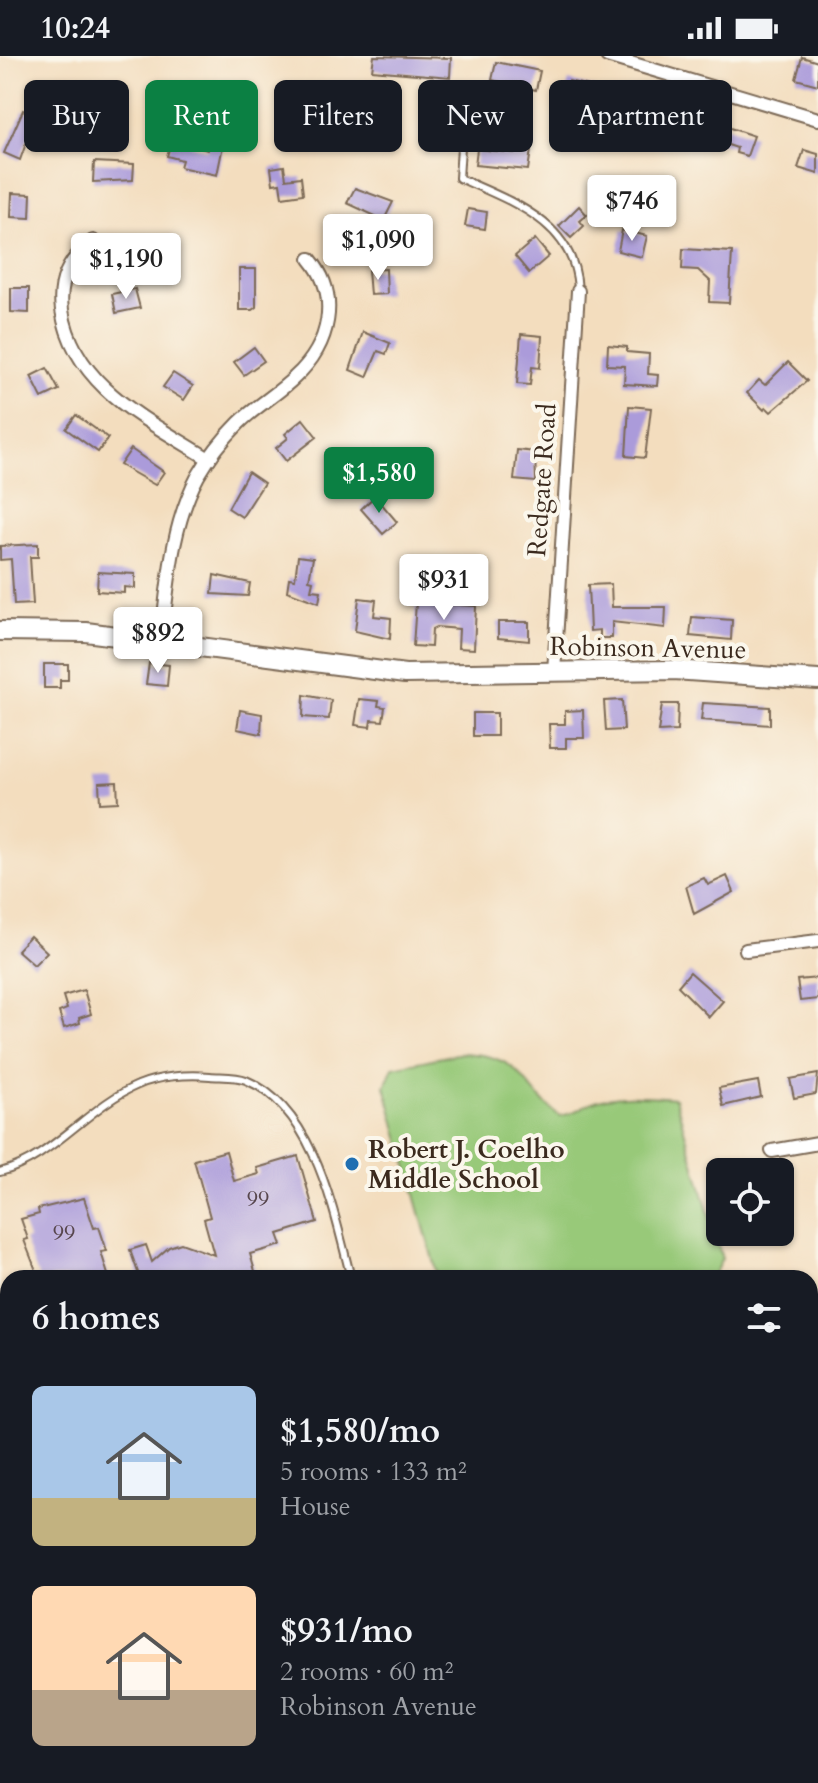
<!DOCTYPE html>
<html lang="en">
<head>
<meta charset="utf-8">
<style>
  body { margin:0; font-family:Cardo,serif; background:#20242c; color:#f1f3f6; height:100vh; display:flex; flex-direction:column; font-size:30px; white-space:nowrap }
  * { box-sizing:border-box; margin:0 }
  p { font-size:26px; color:#9ea1a6 }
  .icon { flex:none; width:44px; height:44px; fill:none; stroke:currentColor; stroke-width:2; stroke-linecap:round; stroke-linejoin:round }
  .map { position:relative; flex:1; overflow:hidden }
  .sheet { position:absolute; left:0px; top:1214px; width:818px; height:514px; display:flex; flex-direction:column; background:#171b24; border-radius:24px 24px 0 0; box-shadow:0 2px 6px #0004 }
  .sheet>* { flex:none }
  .top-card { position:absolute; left:24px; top:24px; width:770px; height:72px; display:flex; gap:16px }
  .controls { position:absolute; left:706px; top:1102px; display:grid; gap:16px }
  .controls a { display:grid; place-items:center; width:88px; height:88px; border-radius:12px; background:#171b24; box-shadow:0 2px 6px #0004; font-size:40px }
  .price { position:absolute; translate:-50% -68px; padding:0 18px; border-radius:8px; background:#fff; color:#222; font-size:26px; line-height:52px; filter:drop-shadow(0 2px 4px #0008) }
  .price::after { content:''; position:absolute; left:50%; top:48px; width:24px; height:18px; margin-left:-12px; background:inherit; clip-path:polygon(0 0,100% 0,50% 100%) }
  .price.active { background:#0b8043; color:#fff }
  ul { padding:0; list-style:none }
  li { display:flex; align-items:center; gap:24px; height:200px; padding:0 32px }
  li span { display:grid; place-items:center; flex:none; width:224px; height:160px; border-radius:12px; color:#555 }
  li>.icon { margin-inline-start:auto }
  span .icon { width:96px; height:96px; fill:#fffc; stroke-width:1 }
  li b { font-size:34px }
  h2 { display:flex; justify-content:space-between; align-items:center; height:96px; padding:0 32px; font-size:34px }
  .tag { padding:0 28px; border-radius:12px; background:#171b24; box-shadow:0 2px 6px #0004; font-size:28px; line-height:72px }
  .tag.active { background:#0b8043; color:#fff }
  .status { display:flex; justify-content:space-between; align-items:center; height:56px; padding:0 40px; background:#171b24; direction:ltr }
  .status svg { height:22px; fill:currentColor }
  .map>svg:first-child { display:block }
  .green { fill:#98c979; stroke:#6a7a4c; stroke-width:2 }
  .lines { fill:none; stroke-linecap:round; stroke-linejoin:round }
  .stream { stroke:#68bbe4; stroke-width:4 }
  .building { fill:#ab9bda }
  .lane-casing { stroke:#7b6956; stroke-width:10 }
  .street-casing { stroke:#7b6956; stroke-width:16 }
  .secondary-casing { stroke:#7b6956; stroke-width:22 }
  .lane { stroke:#fff; stroke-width:6 }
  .street { stroke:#fff; stroke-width:12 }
  .secondary { stroke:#fff; stroke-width:18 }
  .poi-dot { fill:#1f6fb2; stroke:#fbf7ec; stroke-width:3 }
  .labels { text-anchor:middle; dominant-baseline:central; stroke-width:8; stroke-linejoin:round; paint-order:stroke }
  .number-label { font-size:22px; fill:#57464d }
  .street-label { font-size:26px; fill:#3b2a1e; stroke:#fbf7ec }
  .poi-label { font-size:26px; font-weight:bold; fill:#3b2a1e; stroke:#fbf7ec; text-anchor:start }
</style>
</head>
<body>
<div class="status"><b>10:24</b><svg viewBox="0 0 49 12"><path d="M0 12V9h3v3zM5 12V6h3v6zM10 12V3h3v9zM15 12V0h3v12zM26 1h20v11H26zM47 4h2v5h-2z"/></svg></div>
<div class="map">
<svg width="818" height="1727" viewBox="0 0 818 1727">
  <rect width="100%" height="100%" fill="#fbf7ec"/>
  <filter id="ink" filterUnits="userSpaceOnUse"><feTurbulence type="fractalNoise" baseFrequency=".0125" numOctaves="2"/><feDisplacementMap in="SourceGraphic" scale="16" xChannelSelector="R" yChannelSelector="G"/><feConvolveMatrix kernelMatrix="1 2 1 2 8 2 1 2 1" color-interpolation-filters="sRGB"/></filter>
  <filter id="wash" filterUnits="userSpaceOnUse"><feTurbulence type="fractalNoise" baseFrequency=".006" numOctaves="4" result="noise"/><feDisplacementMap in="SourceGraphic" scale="32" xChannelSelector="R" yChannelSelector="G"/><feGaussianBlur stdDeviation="1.8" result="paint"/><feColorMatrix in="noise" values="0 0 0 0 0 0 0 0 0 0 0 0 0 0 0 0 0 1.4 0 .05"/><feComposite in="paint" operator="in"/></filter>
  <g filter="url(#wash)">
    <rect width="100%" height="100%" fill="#f3ddbe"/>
    <path class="green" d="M462,997c65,3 55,32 98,63 13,-2 18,-7 30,-13 23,-11 60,-7 85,-5l47,161 -10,19h-274l-53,-192 8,-19z"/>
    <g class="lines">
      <polyline class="stream" points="810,1275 818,1274"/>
    </g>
    <g id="blocks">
      <g class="building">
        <polygon points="374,0 451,2 450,21 372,14"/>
        <polygon points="802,1 818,6 818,29 796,23"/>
        <polygon points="496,6 540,15 536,34 492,24"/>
        <polygon points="569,25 611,36 606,54 564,41"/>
        <polygon points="659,50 686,58 680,77 653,69"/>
        <polygon points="23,54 36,60 20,104 4,97"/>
        <polygon points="718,68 754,80 747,100 736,97 737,92 713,84"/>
        <polygon points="210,81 224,85 217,119 180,111 182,104 167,100 172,83 207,94"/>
        <polygon points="518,92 531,94 528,114 475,109 477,93 517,97"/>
        <polygon points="804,94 818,98 818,118 798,112"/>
        <polygon points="94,106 134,108 133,124 93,126"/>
        <polygon points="284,110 286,123 301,121 303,138 282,141 280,127 273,128 271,112"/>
        <polygon points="355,132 393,146 384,164 347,147"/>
        <polygon points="12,137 31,138 30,162 11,161"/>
        <polygon points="579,150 587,159 580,165 584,170 571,182 559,170"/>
        <polygon points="468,153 487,156 485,173 465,170"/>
        <polygon points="622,174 647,180 642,201 618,195"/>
        <polygon points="535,183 549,200 529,217 515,200"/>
        <polygon points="683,193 732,196 729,247 709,246 710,225 698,214 682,213"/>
        <polygon points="239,213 256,213 256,251 252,254 239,254"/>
        <polygon points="386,213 387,238 370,239 368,214"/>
        <polygon points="11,232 29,232 29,257 11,256"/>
        <polygon points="135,233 140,252 116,257 112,238"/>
        <polygon points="363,276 390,287 386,298 378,295 367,321 350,314"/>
        <polygon points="521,278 542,280 540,312 532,311 530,329 517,328"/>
        <polygon points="608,289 627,291 627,296 649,298 648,318 658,319 657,330 624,328 625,310 607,309"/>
        <polygon points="254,291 264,305 244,319 234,306"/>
        <polygon points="788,306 807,325 771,356 766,351 764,354 747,337 759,324 765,329"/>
        <polygon points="47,312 59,334 42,342 31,320"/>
        <polygon points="173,317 193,330 184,344 163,331"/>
        <polygon points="629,350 651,352 645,402 626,400"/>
        <polygon points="76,359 108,382 98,396 66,373"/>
        <polygon points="303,363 317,381 286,405 276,392 288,382 285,378"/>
        <polygon points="131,393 164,416 155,429 120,409"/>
        <polygon points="517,394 535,396 536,426 514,424"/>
        <polygon points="248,416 264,427 242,461 228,452"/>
        <polygon points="375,440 397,466 383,478 361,453"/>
        <polygon points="38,488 38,501 30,501 33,548 14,549 11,503 0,504 0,490"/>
        <polygon points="298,500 313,502 309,524 313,525 311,534 321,535 319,547 287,535 289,522 295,523"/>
        <polygon points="98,516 135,518 135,532 124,531 124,537 97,535"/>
        <polygon points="214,519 250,527 248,540 212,538"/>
        <polygon points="611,528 612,551 666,551 665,572 612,566 612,582 600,582 600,574 590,575 588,529"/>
        <polygon points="434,540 445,541 444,548 476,550 474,593 458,592 459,573 436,571 432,573 431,591 413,590 416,547 433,548"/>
        <polygon points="359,542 376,544 374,560 391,562 390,583 355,575"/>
        <polygon points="692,561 732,564 731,584 690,580"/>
        <polygon points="498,566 529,566 529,585 498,582"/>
        <polygon points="149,607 169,609 167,630 146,628"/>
        <polygon points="44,608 68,608 68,624 60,624 60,632 44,632"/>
        <polygon points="304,639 331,644 329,663 303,661"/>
        <polygon points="359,643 379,645 378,650 385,651 383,665 371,664 370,671 355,669"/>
        <polygon points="622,644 624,674 606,675 604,645"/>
        <polygon points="703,647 770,651 770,669 701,664"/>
        <polygon points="662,648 678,648 677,675 658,676"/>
        <polygon points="240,654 262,658 261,678 237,673"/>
        <polygon points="583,654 584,682 566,682 566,692 550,692 549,668 565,668 565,655"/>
        <rect x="473" y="657" width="24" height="23"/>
        <polygon points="117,726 118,746 100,747 99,727"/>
        <polygon points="727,820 734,836 694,858 686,830 704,822 708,829"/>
        <polygon points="30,880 47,896 34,909 17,894"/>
        <polygon points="690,916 723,945 709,961 678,930"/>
        <polygon points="818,922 818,943 800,945 797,924"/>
        <polygon points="84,934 91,958 79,962 80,967 64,972 59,956 67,953 63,940"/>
        <polygon points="818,1018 816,1038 794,1042 790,1023"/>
        <polygon points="758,1025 761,1041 723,1050 719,1032"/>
        <polygon points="226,1095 234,1125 259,1118 257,1112 298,1100 317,1166 278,1178 282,1189 250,1198 257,1222 140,1222 130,1194 146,1189 152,1206 169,1191 181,1187 214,1199 204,1163 210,1161 194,1104"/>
        <polygon points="84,1142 94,1172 99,1171 107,1195 101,1196 109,1222 39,1222 24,1184 28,1183 21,1163 39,1158 38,1153"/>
      </g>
    </g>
  </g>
  <g filter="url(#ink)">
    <use href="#blocks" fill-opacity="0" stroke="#7b6956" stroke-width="2"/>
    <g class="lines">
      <g class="lane-casing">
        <g id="lane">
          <path d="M461,91l-2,31c54,24 117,45 119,113"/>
          <path d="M0,1116c52,-13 88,-66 138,-87 20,-9 50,-11 72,-9 11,1 26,0 36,4 69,29 88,133 105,198"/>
          <polyline points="589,1720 590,1727"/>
        </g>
      </g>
      <g class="street-casing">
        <g id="street">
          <polyline points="607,0 818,63"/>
          <path d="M93,185c-23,17 -35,40 -31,69 12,78 88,111 147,149"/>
          <path d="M161,586c7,-56 10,-116 37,-166 11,-19 25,-37 41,-53 17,-17 39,-29 56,-46 35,-32 46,-81 15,-118"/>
          <polyline points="554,616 578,235"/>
          <polyline points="746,894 818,885"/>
          <polyline points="772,1095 818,1087"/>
          <polyline points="0,1496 8,1494"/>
          <polyline points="810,1516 818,1514"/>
          <polyline points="0,1704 8,1702"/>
          <polyline points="810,1719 818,1717"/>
          <polyline points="759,1727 801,1720"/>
        </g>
      </g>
      <g class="secondary-casing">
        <g id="secondary">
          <polyline points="0,575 86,576 405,618 674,614 818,624"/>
          <polyline points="0,1431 8,1458"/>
          <polyline points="86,1720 88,1727"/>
        </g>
      </g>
      <use href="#lane" class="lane"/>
      <use href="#street" class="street"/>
      <use href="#secondary" class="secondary"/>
    </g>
  </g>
  <circle class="poi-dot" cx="352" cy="1108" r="8"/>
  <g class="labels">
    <g class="number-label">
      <text x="258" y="1143">99</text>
      <text x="64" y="1177">99</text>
    </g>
    <g class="street-label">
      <text transform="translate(542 424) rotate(-86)">Redgate Road</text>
      <text transform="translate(648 592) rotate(1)">Robinson Avenue</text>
    </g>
    <g class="poi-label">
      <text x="368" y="1093">Robert J. Coelho<tspan x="368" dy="30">Middle School</tspan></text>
    </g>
  </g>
</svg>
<div class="controls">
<a><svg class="icon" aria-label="locate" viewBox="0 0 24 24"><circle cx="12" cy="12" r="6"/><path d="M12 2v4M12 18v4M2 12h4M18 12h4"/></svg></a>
</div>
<b class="price" style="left:632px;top:187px">$746</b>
<b class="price" style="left:378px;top:226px">$1,090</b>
<b class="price" style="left:126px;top:245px">$1,190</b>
<b class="price active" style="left:379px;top:459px">$1,580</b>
<b class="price" style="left:444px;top:566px">$931</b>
<b class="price" style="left:158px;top:619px">$892</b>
<div class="top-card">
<a class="tag">Buy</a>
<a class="tag active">Rent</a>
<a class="tag">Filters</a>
<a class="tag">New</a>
<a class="tag">Apartment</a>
</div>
<section class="sheet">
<h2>6 homes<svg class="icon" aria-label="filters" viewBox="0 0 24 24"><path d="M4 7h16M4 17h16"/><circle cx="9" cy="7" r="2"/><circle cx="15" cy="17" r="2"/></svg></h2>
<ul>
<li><span style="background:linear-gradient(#a9c7e8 70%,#c2b280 0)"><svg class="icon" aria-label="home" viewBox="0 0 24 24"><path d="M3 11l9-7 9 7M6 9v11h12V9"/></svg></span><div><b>$1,580/mo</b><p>5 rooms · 133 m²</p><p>House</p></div></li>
<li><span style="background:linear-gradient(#ffd9b3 65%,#b9a48a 0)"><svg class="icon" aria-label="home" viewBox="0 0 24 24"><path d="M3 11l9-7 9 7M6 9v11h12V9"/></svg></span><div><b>$931/mo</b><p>2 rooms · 60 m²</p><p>Robinson Avenue</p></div></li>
</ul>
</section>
</div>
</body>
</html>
